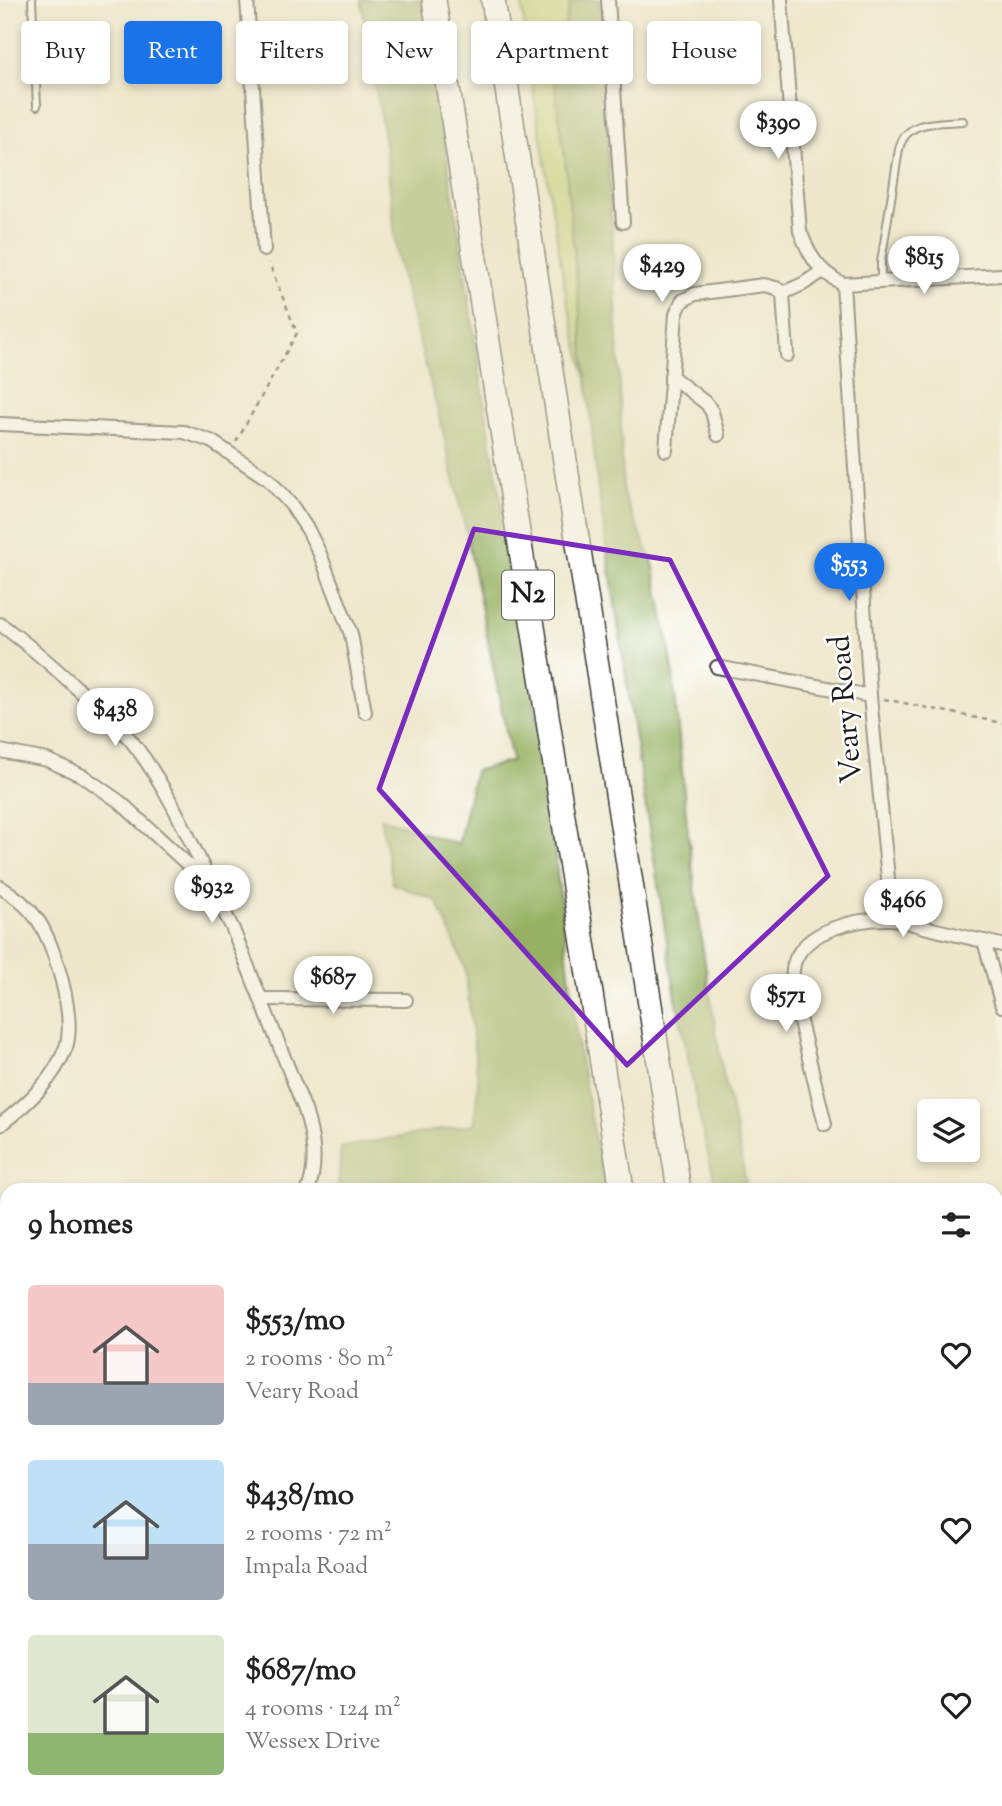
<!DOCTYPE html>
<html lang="en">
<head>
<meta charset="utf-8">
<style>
  body { margin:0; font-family:"Sorts Mill Goudy",serif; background:#f2f2f2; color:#222; height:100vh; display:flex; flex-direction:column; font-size:26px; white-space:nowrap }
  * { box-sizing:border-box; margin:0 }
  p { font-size:23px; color:#767676 }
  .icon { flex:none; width:38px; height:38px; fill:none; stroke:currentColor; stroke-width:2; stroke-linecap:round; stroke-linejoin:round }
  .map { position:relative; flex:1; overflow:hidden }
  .sheet { position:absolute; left:0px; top:1183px; width:1003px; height:623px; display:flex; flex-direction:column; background:#fff; border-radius:21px 21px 0 0; box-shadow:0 4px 10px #0003 }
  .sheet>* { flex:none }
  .hud { position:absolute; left:21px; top:21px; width:961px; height:63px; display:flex; gap:14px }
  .buttons { position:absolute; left:917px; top:1099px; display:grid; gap:14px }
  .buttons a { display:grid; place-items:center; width:63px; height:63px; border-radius:7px; background:#fff; box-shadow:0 4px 10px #0003; font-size:35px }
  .price { position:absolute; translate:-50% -60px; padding:0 16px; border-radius:24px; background:#fff; color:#222; font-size:23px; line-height:46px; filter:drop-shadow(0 2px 4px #0008) }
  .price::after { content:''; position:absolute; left:50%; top:42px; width:21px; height:16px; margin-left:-10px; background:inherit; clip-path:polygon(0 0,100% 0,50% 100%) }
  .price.selected { background:#1a73e8; color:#fff }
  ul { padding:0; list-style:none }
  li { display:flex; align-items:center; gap:21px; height:175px; padding:0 28px }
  li span { display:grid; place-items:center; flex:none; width:196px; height:140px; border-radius:7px; color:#555 }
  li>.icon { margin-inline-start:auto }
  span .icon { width:84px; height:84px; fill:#fffc; stroke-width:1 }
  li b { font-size:30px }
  h2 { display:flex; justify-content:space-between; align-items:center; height:84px; padding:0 28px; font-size:30px }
  .chip { padding:0 24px; border-radius:7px; background:#fff; box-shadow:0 4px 10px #0003; font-size:24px; line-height:63px }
  .chip.selected { background:#1a73e8; color:#fff }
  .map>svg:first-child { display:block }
  .green { fill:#bece70; stroke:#6d7546; stroke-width:2 }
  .forest { fill:#96b162; stroke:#59663f; stroke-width:2 }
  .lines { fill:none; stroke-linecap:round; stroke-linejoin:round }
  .stream { stroke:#74bbeb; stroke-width:4.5 }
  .lane-casing { stroke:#3c3a36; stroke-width:10 }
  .street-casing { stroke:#3c3a36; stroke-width:16 }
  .highway-casing { stroke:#3c3a36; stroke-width:26 }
  .path { stroke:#3c3a36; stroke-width:2.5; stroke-dasharray:5 5; stroke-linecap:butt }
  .lane { stroke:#fff; stroke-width:6 }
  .street { stroke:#fff; stroke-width:12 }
  .highway { stroke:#fff; stroke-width:23 }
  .marked { fill:none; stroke:#7b2cbf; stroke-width:5; stroke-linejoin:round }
  .labels { text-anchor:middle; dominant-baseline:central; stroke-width:5; stroke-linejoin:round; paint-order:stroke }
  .shield { fill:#fff; stroke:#606060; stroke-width:2 }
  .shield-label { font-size:28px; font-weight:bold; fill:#1c1c1c }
  .street-label { font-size:30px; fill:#1c1c1c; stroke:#fff }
</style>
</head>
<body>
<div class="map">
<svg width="1002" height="1806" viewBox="0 0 1002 1806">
  <rect width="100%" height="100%" fill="#fff"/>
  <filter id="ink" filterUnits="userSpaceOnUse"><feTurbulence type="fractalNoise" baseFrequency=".0143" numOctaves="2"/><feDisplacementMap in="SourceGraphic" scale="14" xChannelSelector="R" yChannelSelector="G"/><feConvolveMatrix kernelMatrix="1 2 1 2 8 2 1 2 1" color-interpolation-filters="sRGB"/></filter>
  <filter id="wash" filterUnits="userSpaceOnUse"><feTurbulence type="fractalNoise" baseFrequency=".00686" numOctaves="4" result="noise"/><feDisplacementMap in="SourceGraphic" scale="28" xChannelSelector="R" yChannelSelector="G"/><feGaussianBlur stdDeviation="1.57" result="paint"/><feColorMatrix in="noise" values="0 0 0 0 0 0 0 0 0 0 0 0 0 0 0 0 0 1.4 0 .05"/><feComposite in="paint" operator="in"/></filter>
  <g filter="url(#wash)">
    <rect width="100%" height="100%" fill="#eee7cc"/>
    <polygon class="green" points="521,0 572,0 553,70 565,160 586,379 566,295 531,76"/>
    <g class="forest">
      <polygon points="361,0 423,0 491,444 518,597 548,795 578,1049 605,1190 338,1190 341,1147 474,1124 478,1083 465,968 437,901 393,884 380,817 458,845 475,771 512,761 467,536 441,423 397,258 386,149"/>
      <polygon points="571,0 600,0 619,362 623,494 653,563 672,663 687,825 703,951 722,1068 740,1149 747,1190 717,1190 702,1130 676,998 637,752 597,482 565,160 553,70"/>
      <polygon points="996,1291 1002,1297 1002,1334 996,1336"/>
      <polygon points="0,1507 7,1509 7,1541 0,1537"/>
      <polygon points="611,1799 687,1799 688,1806 611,1806"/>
    </g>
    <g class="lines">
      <g class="stream">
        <polyline points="996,1308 1002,1308"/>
        <polyline points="0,1520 7,1522"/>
        <polyline points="0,1700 7,1697"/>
      </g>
    </g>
  </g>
  <g filter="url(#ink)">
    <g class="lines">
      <g class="lane-casing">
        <g id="lane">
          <polyline points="32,0 37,106"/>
          <path d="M881,282v-20l18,-113c7,-30 39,-26 64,-28"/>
        </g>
      </g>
      <g class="street-casing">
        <g id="street">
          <polyline points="247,0 264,250"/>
          <polyline points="608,0 623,222"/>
          <path d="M781,0l19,231c10,26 18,40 43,53l159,-9"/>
          <polyline points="843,284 870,696 892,919"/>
          <polyline points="783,293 787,355"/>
          <polyline points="783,293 803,284 823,271"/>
          <polyline points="671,376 707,404 712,412 718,435"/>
          <polyline points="0,424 184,432 211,441 268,479 292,506 308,530 320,554 351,634 365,712"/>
          <polyline points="666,450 676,314 682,301 695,294 764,285 776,288 783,293"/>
          <path d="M0,624c28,20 53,42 79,66 18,17 38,33 54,53 32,41 54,90 76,137"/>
          <polyline points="717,667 870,696"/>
          <path d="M0,751l47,9 36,16 37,26 91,84 21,41 73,183c8,26 13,54 3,80"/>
          <path d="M0,887c14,8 27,18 37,32 18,25 39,98 29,128 -12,33 -39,57 -66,78"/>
          <polyline points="984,941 1002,1006"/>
          <polyline points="261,999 406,1000"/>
          <path d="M825,1124l-31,-127c-1,-11 -3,-22 0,-33 10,-35 65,-46 97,-45 12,1 25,6 37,9 25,6 49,12 74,17"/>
          <polyline points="0,1282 7,1289"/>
          <polyline points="996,1495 1002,1493"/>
          <polyline points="0,1546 7,1549"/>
          <polyline points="0,1629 7,1636"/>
          <polyline points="0,1770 7,1769"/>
          <polyline points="510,1799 510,1806"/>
          <path d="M88,1806c33,-5 66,0 99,-7"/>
        </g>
      </g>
      <g class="highway-casing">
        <g id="highway">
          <polyline points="434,0 622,1190"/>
          <polyline points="493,0 679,1190"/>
          <polyline points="996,1788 1002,1792"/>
          <polyline points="695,1799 696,1806"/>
          <polyline points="720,1799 721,1806"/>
          <polyline points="775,1799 776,1806"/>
        </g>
      </g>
      <g class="path">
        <polyline points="236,442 297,333 269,263"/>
        <polyline points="884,699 1002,723"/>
      </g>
      <use href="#lane" class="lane"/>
      <use href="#street" class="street"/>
      <use href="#highway" class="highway"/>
    </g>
  </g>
  <path d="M0 0H1002V1806H0ZM474,529l196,31 158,316 -201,189 -248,-276z" fill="#eee7cc" fill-opacity=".55" fill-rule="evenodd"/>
  <path class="marked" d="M474,529l196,31 158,316 -201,189 -248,-276z"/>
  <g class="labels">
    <rect class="shield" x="502" y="570.5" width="52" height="49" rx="5"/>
    <g class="shield-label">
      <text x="528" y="595">N2</text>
    </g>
    <g class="street-label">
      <text transform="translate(847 709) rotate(-95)">Veary Road</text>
    </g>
  </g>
</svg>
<div class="buttons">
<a><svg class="icon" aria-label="layers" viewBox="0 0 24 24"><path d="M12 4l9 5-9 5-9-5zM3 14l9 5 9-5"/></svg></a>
</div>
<b class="price" style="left:778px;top:161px">$390</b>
<b class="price" style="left:924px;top:296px">$815</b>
<b class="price" style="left:662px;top:304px">$429</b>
<b class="price selected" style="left:849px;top:603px">$553</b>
<b class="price" style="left:115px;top:748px">$438</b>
<b class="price" style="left:212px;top:925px">$932</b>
<b class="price" style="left:903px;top:939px">$466</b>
<b class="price" style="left:333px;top:1016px">$687</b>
<b class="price" style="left:786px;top:1034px">$571</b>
<div class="hud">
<a class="chip">Buy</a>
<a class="chip selected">Rent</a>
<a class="chip">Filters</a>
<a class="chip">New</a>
<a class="chip">Apartment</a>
<a class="chip">House</a>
</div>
<section class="sheet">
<h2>9 homes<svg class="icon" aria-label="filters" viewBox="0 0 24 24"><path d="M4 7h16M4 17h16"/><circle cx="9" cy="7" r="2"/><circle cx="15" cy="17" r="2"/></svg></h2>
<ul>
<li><span style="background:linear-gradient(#f6c9c9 70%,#9aa5b1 0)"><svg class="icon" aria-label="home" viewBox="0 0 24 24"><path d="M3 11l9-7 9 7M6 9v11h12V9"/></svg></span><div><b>$553/mo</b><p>2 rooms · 80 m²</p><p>Veary Road</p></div><svg class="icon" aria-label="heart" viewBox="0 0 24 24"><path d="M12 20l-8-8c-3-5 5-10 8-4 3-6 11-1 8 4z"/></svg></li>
<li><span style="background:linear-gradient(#bfe0f5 60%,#9aa5b1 0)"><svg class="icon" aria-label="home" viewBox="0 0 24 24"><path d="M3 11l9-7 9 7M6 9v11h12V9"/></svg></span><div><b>$438/mo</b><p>2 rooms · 72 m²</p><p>Impala Road</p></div><svg class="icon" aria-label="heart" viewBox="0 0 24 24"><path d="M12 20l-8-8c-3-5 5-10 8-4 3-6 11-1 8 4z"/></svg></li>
<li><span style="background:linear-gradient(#dfe7d0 70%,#8fb573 0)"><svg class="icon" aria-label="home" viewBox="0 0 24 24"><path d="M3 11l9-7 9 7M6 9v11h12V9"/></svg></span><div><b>$687/mo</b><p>4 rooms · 124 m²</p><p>Wessex Drive</p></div><svg class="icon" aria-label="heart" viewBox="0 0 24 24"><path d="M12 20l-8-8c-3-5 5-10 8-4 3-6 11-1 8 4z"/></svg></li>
</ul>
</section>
</div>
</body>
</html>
